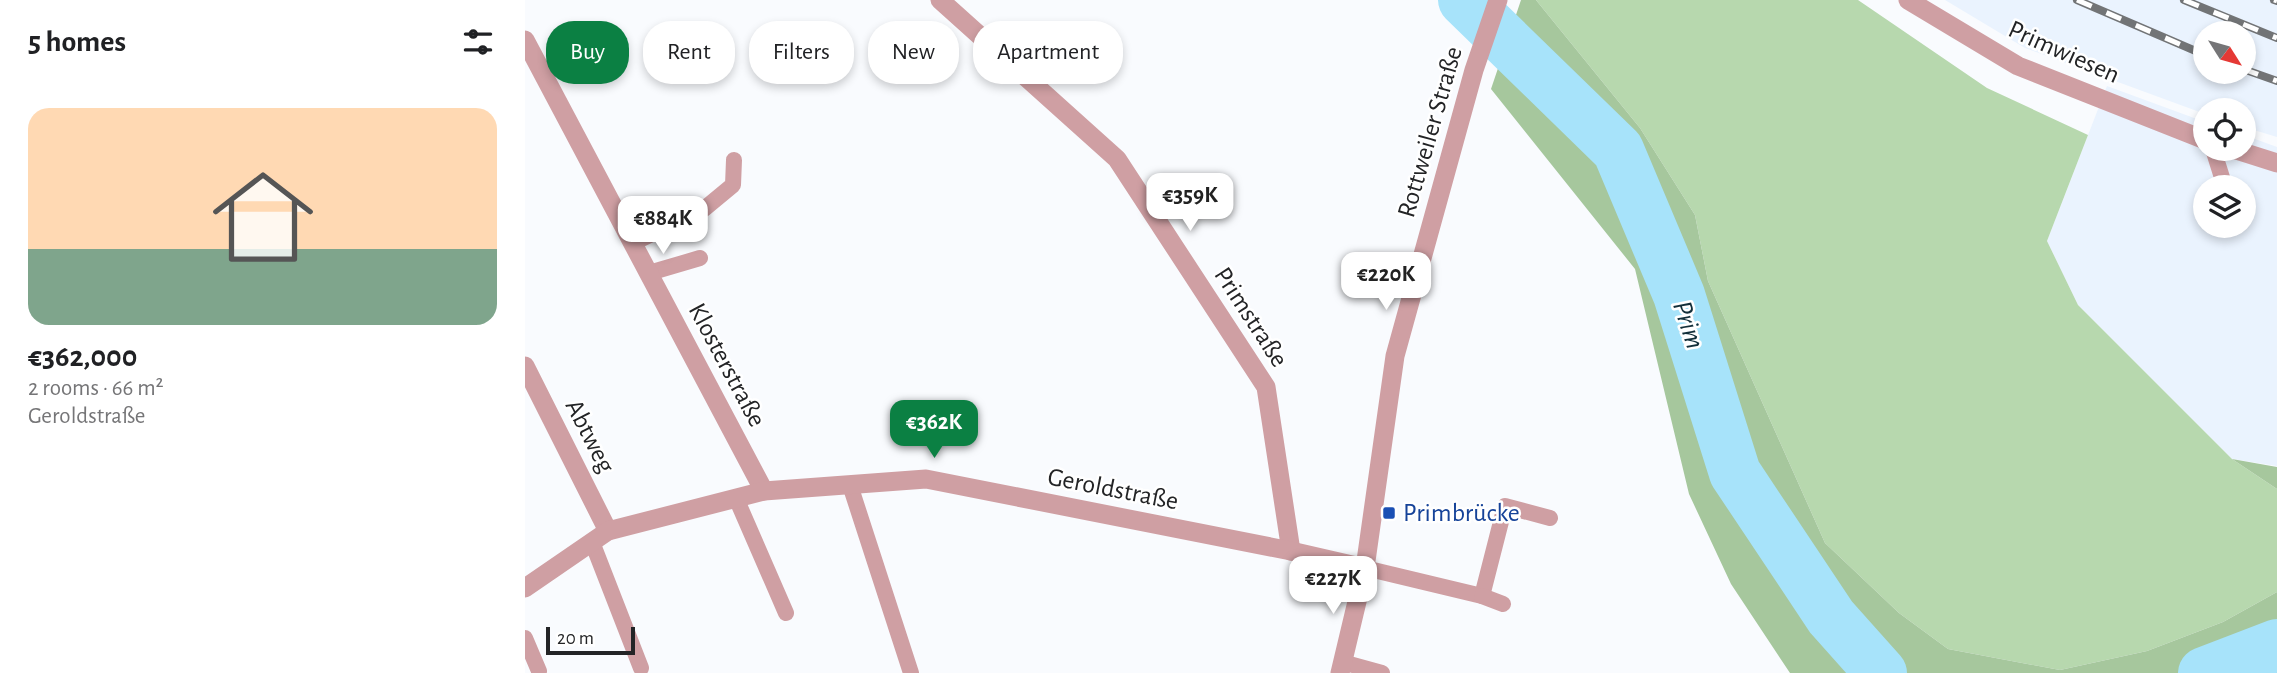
<!DOCTYPE html>
<html lang="en">
<head>
<meta charset="utf-8">
<style>
  body { margin:0; font-family:"Alegreya Sans",sans-serif; background:#f2f2f2; color:#202124; height:100vh; display:flex; flex-direction:column; font-size:26px; white-space:nowrap }
  * { box-sizing:border-box; margin:0 }
  p { font-size:23px; color:#757577 }
  .icon { flex:none; width:38px; height:38px; fill:none; stroke:currentColor; stroke-width:2; stroke-linecap:round; stroke-linejoin:round }
  .map { position:relative; flex:1; overflow:hidden }
  .side { display:flex; flex-direction:column; background:#fff; width:525px }
  .side>* { flex:none }
  .banner { position:absolute; left:21px; top:21px; width:665px; height:63px; display:flex; gap:14px }
  .needle { width:46px; rotate:127deg }
  .buttons { position:absolute; left:1668px; top:21px; display:grid; gap:14px }
  .buttons a { display:grid; place-items:center; width:63px; height:63px; border-radius:50%; background:#fff; box-shadow:0 4px 10px #0003; font-size:35px }
  .scale { position:absolute; left:21px; bottom:18px; width:89px; box-sizing:border-box; padding-left:7px; border:4px solid #232426; border-top:0; font-size:19px; line-height:24px; white-space:nowrap; color:#232426; -webkit-text-stroke:5px #fff; paint-order:stroke }
  .price { position:absolute; translate:-50% -60px; padding:0 16px; border-radius:14px; background:#fff; color:#222; font-size:23px; line-height:46px; filter:drop-shadow(0 2px 4px #0008) }
  .price::after { content:''; position:absolute; left:50%; top:42px; width:21px; height:16px; margin-left:-10px; background:inherit; clip-path:polygon(0 0,100% 0,50% 100%) }
  .price.on { background:#0b8043; color:#fff }
  ul { padding:0; list-style:none }
  li { display:grid; align-content:center; gap:14px; height:371px; padding:0 28px }
  li+li { border-top:2px solid #e0e0e0 }
  li span { display:grid; place-items:center; height:217px; border-radius:21px; color:#555 }
  li>.icon { margin-inline-start:auto }
  span .icon { width:126px; height:126px; fill:#fffc; stroke-width:1 }
  li b { font-size:30px }
  h2 { display:flex; justify-content:space-between; align-items:center; height:84px; padding:0 28px; font-size:30px }
  .tag { padding:0 24px; border-radius:28px; background:#fff; box-shadow:0 4px 10px #0003; font-size:24px; line-height:63px }
  .tag.on { background:#0b8043; color:#fff }
  main { display:flex; flex:1; min-height:0 }
  .map>svg:first-child { display:block }
  .built { fill:#eaf3fe; fill-rule:evenodd }
  .green { fill:#b7d8ae }
  .forest { fill:#a6c79d }
  .water { fill:#a7e3fa }
  .lines { fill:none; stroke-linecap:round; stroke-linejoin:round }
  .river { stroke:#a7e3fa; stroke-width:52 }
  .service { stroke:#cf9fa3; stroke-width:16 }
  .minor { stroke:#cf9fa3; stroke-width:19 }
  .tertiary { stroke:#cf9fa3; stroke-width:19 }
  .rail-casing { stroke:#727476; stroke-width:8 }
  .rail { stroke:#fff; stroke-width:5; stroke-dasharray:16; stroke-linecap:butt }
  .transit-dot { fill:#1a4fb4; stroke:#fff; stroke-width:2.5 }
  .labels { text-anchor:middle; dominant-baseline:central; stroke-width:5; stroke-linejoin:round; paint-order:stroke }
  .street-label { font-size:26px; fill:#232426; stroke:#fff }
  .transit-label { font-size:26px; fill:#164399; stroke:#fff; text-anchor:start }
  .water-label { font-size:28px; font-style:italic; fill:#122f3a; stroke:#fff }
</style>
</head>
<body>
<main>
<section class="side">
<h2>5 homes<svg class="icon" aria-label="filters" viewBox="0 0 24 24"><path d="M4 7h16M4 17h16"/><circle cx="9" cy="7" r="2"/><circle cx="15" cy="17" r="2"/></svg></h2>
<ul>
<li><span style="background:linear-gradient(#ffd9b3 65%,#7fa58c 0)"><svg class="icon" aria-label="home" viewBox="0 0 24 24"><path d="M3 11l9-7 9 7M6 9v11h12V9"/></svg></span><div><b>€362,000</b><p>2 rooms · 66 m²</p><p>Geroldstraße</p></div></li>
</ul>
</section>
<div class="map">
<svg width="1752" height="673" viewBox="0 0 1752 673">
  <rect width="100%" height="100%" fill="#f9fbfe"/>
  <g class="built">
    <path d="M1420,0h332v137l-33,-10 -1,-17h-38v4l-180,-66zM1680,33h38v39h-38z"/>
    <path d="M1582,86l98,36v27h38l1,-14 33,12v319l-45,-7 -154,-154 -31,-64zM1680,187h38v39h-38z"/>
  </g>
  <polygon class="green" points="1011,0 1333,0 1462,88 1563,135 1522,241 1553,305 1707,459 1752,489 1752,592 1698,622 1622,651 1535,670 1423,649 1374,613 1300,543 1183,281 1170,215 1115,128"/>
  <g class="forest">
    <polygon points="996,0 1011,0 1115,128 1170,215 1183,281 1300,543 1374,613 1423,649 1535,670 1622,651 1698,622 1752,592 1752,673 1265,673 1206,584 1164,494 1110,269 966,89"/>
    <polygon points="1707,459 1752,467 1752,489"/>
  </g>
  <polygon class="water" points="918,0 946,0 939,23"/>
  <g class="lines">
    <g class="river">
      <polyline points="939,0 1093,150 1154,295 1210,473 1306,617 1356,673"/>
      <polyline points="1679,673 1752,645"/>
    </g>
    <g class="service">
      <polyline points="1688,149 1700,187"/>
      <polyline points="108,243 179,209 208,185 209,160"/>
      <polyline points="124,273 175,258"/>
      <polyline points="325,485 386,673"/>
      <polyline points="211,498 261,613"/>
      <polyline points="67,542 116,668"/>
      <polyline points="840,568 957,596 980,506 1025,518"/>
      <polyline points="957,596 978,604"/>
      <polyline points="0,638 14,671"/>
      <polyline points="817,662 857,673"/>
    </g>
    <g class="minor">
      <polyline points="415,0 592,159 741,387 766,551"/>
      <polyline points="1383,0 1493,66 1680,140"/>
      <polyline points="0,40 239,491"/>
      <polyline points="1708,149 1752,163"/>
      <polyline points="0,366 83,531"/>
      <polyline points="0,588 83,531 239,491 401,479 766,551 840,568"/>
    </g>
    <polyline class="tertiary" points="815,673 840,568 870,356 949,70 973,0"/>
    <g class="rail-casing">
      <g id="rail">
        <polyline points="1552,0 1680,55"/>
        <polyline points="1659,0 1752,38"/>
        <polyline points="1749,0 1752,1"/>
        <polyline points="1718,69 1752,81"/>
      </g>
    </g>
    <use href="#rail" class="rail"/>
  </g>
  <rect class="transit-dot" x="857" y="506" width="14" height="14" rx="3.5"/>
  <g class="labels">
    <g class="street-label">
      <text transform="translate(1539 52) rotate(24)">Primwiesen</text>
      <text transform="translate(905 132) rotate(-74)">Rottweiler Straße</text>
      <text transform="translate(726 317) rotate(57)">Primstraße</text>
      <text transform="translate(202 365) rotate(62)">Klosterstraße</text>
      <text transform="translate(65 436) rotate(63)">Abtweg</text>
      <text transform="translate(588 489) rotate(11)">Geroldstraße</text>
    </g>
    <g class="transit-label">
      <text x="878" y="513">Primbrücke</text>
    </g>
    <g class="water-label">
      <text transform="translate(1163 325) rotate(72)">Prim</text>
    </g>
  </g>
</svg>
<div class="buttons">
<a><svg class="needle" viewBox="-14 -14 28 28"><path d="M0-13l5 13h-10z" fill="#e53935"/><path d="M0 13l5-13h-10z" fill="#757577"/></svg></a>
<a><svg class="icon" aria-label="locate" viewBox="0 0 24 24"><circle cx="12" cy="12" r="6"/><path d="M12 2v4M12 18v4M2 12h4M18 12h4"/></svg></a>
<a><svg class="icon" aria-label="layers" viewBox="0 0 24 24"><path d="M12 4l9 5-9 5-9-5zM3 14l9 5 9-5"/></svg></a>
</div>
<div class="scale">20 m</div>
<b class="price" style="left:665px;top:233px">€359K</b>
<b class="price" style="left:138px;top:256px">€884K</b>
<b class="price" style="left:861px;top:312px">€220K</b>
<b class="price on" style="left:409px;top:460px">€362K</b>
<b class="price" style="left:808px;top:616px">€227K</b>
<div class="banner">
<a class="tag on">Buy</a>
<a class="tag">Rent</a>
<a class="tag">Filters</a>
<a class="tag">New</a>
<a class="tag">Apartment</a>
</div>
</div>
</main>
</body>
</html>
